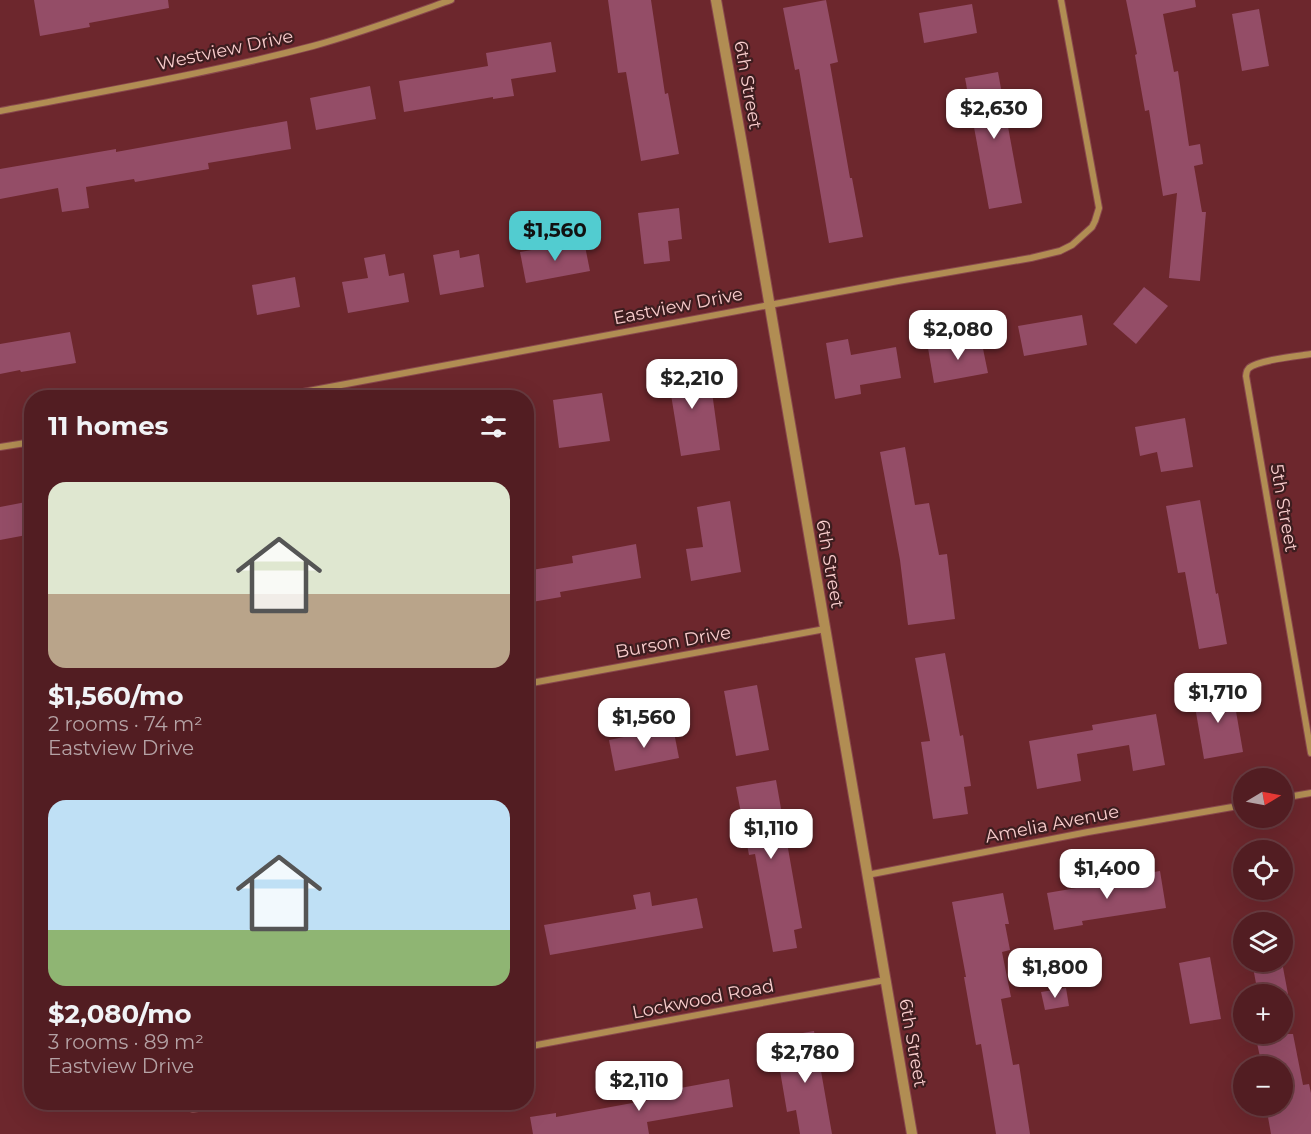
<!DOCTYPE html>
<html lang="en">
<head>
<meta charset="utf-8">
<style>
  body { margin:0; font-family:Montserrat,sans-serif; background:#58262a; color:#f1f3f6; height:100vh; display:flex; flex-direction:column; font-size:22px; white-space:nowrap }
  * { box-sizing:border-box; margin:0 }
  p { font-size:20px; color:#b5a2a5 }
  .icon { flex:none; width:33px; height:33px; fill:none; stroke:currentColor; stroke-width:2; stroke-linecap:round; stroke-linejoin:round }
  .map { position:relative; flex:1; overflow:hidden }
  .details { position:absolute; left:24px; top:390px; width:510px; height:720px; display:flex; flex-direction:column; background:#521d22; border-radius:24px; box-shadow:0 6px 24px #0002,0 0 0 2px #683b40 }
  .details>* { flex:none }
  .needle { width:39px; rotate:80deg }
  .controls { position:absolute; left:1233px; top:768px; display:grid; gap:12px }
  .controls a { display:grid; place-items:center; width:60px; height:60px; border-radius:50%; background:#521d22; box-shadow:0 6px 24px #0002,0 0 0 2px #683b40; font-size:30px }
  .price { position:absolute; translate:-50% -51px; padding:0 14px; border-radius:12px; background:#fff; color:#222; font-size:20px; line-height:39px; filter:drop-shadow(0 2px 3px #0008) }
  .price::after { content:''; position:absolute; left:50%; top:36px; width:18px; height:14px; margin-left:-9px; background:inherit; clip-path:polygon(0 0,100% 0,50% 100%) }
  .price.selected { background:#52ccd0; color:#111 }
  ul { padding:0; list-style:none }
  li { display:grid; align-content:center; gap:12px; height:318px; padding:0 24px }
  li span { display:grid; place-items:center; height:186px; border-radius:18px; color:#555 }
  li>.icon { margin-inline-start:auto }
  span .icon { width:108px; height:108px; fill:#fffc; stroke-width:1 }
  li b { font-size:26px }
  h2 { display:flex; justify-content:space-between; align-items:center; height:72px; padding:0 24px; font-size:26px }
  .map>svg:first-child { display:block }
  .building { fill:#944d67 }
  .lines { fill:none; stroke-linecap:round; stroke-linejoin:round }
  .minor-casing { stroke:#89484d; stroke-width:8 }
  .tertiary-casing { stroke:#89484d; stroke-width:12 }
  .minor { stroke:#b18d53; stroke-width:6 }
  .tertiary { stroke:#b18d53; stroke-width:10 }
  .labels { text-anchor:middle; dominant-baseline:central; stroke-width:4.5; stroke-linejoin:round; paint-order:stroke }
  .street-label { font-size:18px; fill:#f9cdcd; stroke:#3d1d1f }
</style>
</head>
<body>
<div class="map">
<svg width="1311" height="1134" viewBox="0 0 1311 1134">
  <rect width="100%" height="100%" fill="#6d272d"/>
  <g class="building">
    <polygon points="34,0 168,0 169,8 89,23 90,27 40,36"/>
    <polygon points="608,0 651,0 665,94 668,93 679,154 641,161 626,72 618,73"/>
    <polygon points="826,0 838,62 830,64 850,178 852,178 863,237 829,243 799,69 795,70 783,8"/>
    <polygon points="1126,0 1195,0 1196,7 1163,14 1174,72 1178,71 1189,146 1200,144 1203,164 1194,166 1202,212 1206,212 1200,281 1169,278 1177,193 1163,196 1149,110 1145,111 1135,55 1137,54"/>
    <polygon points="972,4 977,33 924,43 919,13"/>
    <polygon points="1259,9 1269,66 1242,71 1232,14"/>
    <polygon points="551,42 556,72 511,79 514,96 493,99 493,97 404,112 399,81 488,66 486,53"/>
    <polygon points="998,72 1022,203 989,209 965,78"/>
    <polygon points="370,86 376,119 316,130 310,98"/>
    <polygon points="287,121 291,149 208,163 209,169 135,182 134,179 86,187 89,208 62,212 58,188 0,199 0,169 116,149 116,152"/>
    <polygon points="679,208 682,239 668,241 670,261 644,264 638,213"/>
    <polygon points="584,241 590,271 526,283 520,252"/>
    <polygon points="459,250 460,258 479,254 484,287 440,295 433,255"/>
    <polygon points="385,254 389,276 404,273 409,302 348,313 342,282 368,278 364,258"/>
    <polygon points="295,277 300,307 257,315 252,285"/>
    <polygon points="1144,287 1168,306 1136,344 1113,324"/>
    <polygon points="1082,315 1087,345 1024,356 1018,326"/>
    <polygon points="70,332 76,363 21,372 20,370 0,374 0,344"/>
    <polygon points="848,339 851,355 896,347 901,378 860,385 861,394 835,399 826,343"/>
    <polygon points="981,339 988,373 934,383 928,348"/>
    <polygon points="696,359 701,394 712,392 720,450 681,456 666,364"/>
    <polygon points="602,393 610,441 559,448 553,400"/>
    <polygon points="1185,418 1193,467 1161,472 1157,452 1140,456 1135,427"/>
    <polygon points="905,447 915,505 929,503 939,555 947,554 955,619 908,625 900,560 880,452"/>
    <polygon points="1200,500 1216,594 1218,593 1227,644 1199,649 1185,572 1178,573 1166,506"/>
    <polygon points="730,501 741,572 691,581 686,549 703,547 697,507"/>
    <polygon points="26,502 32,534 0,540 0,507"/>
    <polygon points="636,544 641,578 560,592 561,597 526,603 526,571 573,563 572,556"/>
    <polygon points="945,653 960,736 963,735 971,786 964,787 968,814 933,819 921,742 930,741 915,658"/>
    <polygon points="757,685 769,750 736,756 724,691"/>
    <polygon points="1232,688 1243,752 1204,759 1193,695"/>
    <polygon points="1156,714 1165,765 1133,771 1129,745 1077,754 1081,781 1037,789 1029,741 1093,730 1092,725"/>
    <polygon points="673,727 679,758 615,771 609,740"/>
    <polygon points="776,780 802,928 794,930 797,948 773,952 755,854 749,855 736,787"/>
    <polygon points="1160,871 1166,908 1082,921 1083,925 1054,930 1047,893 1094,885 1093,882"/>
    <polygon points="650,892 652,906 697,898 703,928 550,955 544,925 636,909 633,895"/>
    <polygon points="1003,893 1009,924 1005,924 1010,950 1002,952 1011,997 1001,999 1013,1065 1019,1064 1030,1134 996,1134 981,1044 976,1045 964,977 966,977 952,902"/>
    <polygon points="1210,957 1221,1019 1190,1024 1179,963"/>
    <polygon points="1252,962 1282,962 1288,994 1258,994"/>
    <polygon points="1066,988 1069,1006 1045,1010 1041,992"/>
    <polygon points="814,1031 832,1134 800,1134 796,1110 787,1112 777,1053 789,1051 786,1036"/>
    <polygon points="1255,1034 1293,1034 1303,1085 1309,1084 1311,1093 1311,1134 1271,1134 1266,1106 1282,1106 1282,1066 1262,1066"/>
    <polygon points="729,1079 733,1107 647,1122 649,1134 533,1134 530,1117 556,1113 556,1117 665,1097 664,1091"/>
  </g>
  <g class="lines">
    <g class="minor-casing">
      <g id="minor">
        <path d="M0,111c105,-20 210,-38 313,-65 47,-13 93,-30 138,-46"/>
        <path d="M1311,354c-13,2 -53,6 -62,14 -3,3 -2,3 -3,8l65,377"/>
        <polyline points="271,398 898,281 1031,258 1060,251 1072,245 1092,227 1095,221 1099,208 1061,0"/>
        <polyline points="0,447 32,442"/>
        <polyline points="526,684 825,629"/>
        <polyline points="1282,798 1311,793"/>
        <polyline points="867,875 1088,832 1244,805"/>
        <polyline points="526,1047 885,980"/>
        <polyline points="193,1109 227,1102"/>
      </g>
    </g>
    <g class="tertiary-casing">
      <polyline id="tertiary" points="716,0 743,150 912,1134"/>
    </g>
    <use href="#minor" class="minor"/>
    <use href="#tertiary" class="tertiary"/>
  </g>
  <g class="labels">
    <g class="street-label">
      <text transform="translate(225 50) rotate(-12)">Westview Drive</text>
      <text transform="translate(748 85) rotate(80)">6th Street</text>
      <text transform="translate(678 306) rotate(-11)">Eastview Drive</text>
      <text transform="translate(1284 508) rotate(80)">5th Street</text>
      <text transform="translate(830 564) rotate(80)">6th Street</text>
      <text transform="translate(673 642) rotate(-10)">Burson Drive</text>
      <text transform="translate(1052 824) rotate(-11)">Amelia Avenue</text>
      <text transform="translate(703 999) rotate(-11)">Lockwood Road</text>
      <text transform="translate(913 1043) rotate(80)">6th Street</text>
    </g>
  </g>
</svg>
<div class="controls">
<a><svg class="needle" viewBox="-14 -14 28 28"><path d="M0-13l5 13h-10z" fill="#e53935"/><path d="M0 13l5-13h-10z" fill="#b5a2a5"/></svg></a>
<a><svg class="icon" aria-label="locate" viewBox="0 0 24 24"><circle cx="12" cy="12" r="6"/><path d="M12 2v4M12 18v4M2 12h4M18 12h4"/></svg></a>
<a><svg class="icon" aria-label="layers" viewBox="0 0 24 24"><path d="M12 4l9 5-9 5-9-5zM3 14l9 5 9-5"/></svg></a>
<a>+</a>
<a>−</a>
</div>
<b class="price" style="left:994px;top:140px">$2,630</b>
<b class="price selected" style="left:555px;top:262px">$1,560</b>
<b class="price" style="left:958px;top:361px">$2,080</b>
<b class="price" style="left:692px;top:410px">$2,210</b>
<b class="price" style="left:1218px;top:724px">$1,710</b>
<b class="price" style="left:644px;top:749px">$1,560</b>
<b class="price" style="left:771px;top:860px">$1,110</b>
<b class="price" style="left:1107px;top:900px">$1,400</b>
<b class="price" style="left:1055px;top:999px">$1,800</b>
<b class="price" style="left:805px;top:1084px">$2,780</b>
<b class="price" style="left:639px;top:1112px">$2,110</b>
<section class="details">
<h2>11 homes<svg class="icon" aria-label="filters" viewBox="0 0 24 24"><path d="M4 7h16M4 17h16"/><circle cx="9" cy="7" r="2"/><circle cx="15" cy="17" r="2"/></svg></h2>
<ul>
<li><span style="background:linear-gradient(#dfe7d0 60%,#b9a48a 0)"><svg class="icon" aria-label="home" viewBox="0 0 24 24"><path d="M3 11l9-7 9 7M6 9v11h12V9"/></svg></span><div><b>$1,560/mo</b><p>2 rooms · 74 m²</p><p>Eastview Drive</p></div></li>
<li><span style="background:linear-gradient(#bfe0f5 70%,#8fb573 0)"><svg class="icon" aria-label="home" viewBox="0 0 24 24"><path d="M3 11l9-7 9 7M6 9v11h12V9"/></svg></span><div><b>$2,080/mo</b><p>3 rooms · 89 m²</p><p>Eastview Drive</p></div></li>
</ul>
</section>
</div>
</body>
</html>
